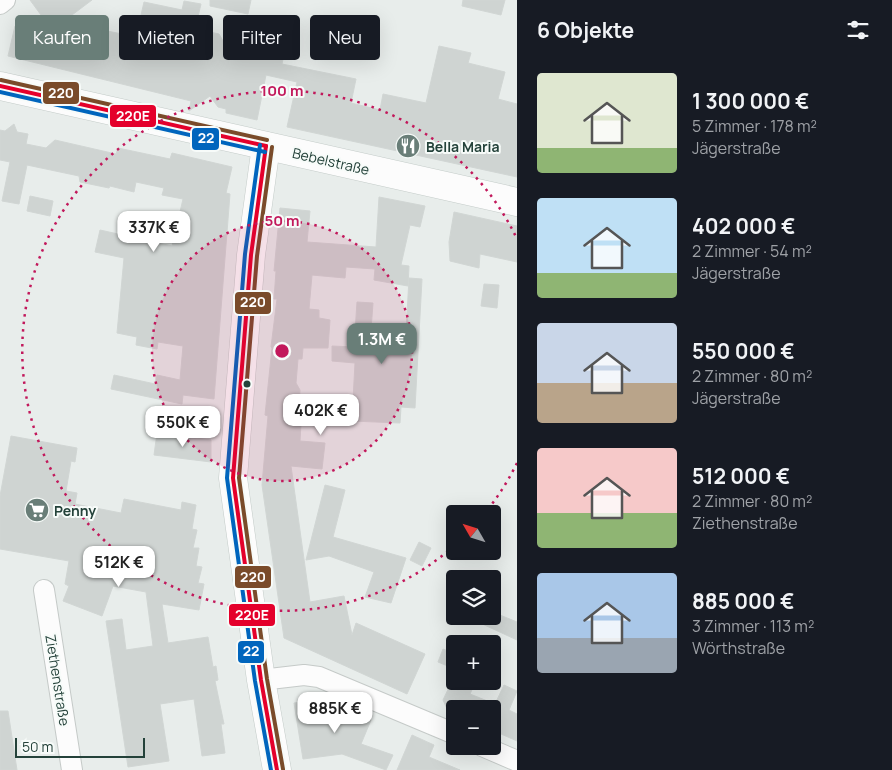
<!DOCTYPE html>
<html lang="de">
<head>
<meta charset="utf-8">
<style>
  body { margin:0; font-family:Manrope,sans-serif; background:#242831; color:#f1f3f6; height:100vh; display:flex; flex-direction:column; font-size:19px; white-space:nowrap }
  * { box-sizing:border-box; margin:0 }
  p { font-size:16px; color:#9ea1a6 }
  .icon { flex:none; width:28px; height:28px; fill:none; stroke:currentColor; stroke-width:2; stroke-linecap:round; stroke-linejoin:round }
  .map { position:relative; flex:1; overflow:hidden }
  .sheet { display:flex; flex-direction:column; background:#171b24; width:375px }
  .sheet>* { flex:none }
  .hud { position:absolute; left:15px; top:15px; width:426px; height:45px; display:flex; gap:10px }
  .needle { width:32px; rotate:309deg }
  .controls { position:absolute; left:446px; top:505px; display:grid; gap:10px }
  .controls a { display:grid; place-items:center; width:55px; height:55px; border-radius:5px; background:#171b24; box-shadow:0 5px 20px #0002; font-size:25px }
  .scale { position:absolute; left:15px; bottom:12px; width:130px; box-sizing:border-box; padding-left:5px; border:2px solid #24423a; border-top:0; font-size:14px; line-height:18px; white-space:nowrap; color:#24423a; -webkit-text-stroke:4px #f7fbf9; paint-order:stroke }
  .price { position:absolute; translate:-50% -42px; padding:0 11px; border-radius:10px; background:#fff; color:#222; font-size:16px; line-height:32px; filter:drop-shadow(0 1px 2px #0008) }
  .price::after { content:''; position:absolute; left:50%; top:30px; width:15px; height:11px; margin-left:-8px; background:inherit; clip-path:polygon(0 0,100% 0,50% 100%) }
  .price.current { background:#697e78; color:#fff }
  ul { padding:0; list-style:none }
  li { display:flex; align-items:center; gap:15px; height:125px; padding:0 20px }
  li span { display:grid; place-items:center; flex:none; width:140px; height:100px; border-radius:5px; color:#555 }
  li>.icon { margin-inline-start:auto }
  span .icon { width:60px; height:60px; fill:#fffc; stroke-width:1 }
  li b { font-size:21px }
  h2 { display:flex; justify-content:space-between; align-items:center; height:60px; padding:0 20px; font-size:21px }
  .tag { padding:0 18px; border-radius:5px; background:#171b24; box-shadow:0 5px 20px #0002; font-size:18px; line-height:45px }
  .tag.current { background:#697e78; color:#fff }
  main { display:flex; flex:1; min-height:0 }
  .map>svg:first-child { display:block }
  .building { fill:#cfd4d2; stroke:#d1d6d4 }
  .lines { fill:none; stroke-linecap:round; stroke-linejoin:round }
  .street-casing { stroke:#c5cac8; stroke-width:22 }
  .secondary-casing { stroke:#c3cbc8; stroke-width:29 }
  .street { stroke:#fcfcfc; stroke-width:20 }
  .secondary { stroke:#fcfcfc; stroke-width:28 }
  .bus-1-casing { stroke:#f7fbf9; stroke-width:8 }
  .bus-2-casing { stroke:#f7fbf9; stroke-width:8 }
  .bus-3-casing { stroke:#f7fbf9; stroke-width:8 }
  .bus-1 { stroke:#e4002b; stroke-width:4 }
  .bus-2 { stroke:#0065bd; stroke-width:4 }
  .bus-3 { stroke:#7a4b2a; stroke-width:4 }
  .ring { fill:none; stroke:#c2185b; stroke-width:2.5; stroke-dasharray:2.5 5 }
  .bus-dot { fill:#24423a; stroke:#f7fbf9; stroke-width:2 }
  .labels { text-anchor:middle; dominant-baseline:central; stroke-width:4; stroke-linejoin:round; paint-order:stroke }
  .poi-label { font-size:14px; font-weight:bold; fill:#24423a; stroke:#f7fbf9; text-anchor:start }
  .street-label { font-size:14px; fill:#24423a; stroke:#f7fbf9 }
  .centre { fill:#c2185b; stroke:#f7fbf9; stroke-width:2.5 }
  .ring-label { font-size:15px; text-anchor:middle; font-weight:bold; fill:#c2185b; stroke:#f7fbf9; stroke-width:4; stroke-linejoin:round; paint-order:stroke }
  .line-badge { stroke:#f7fbf9; stroke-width:2 }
  .badge-label { font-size:14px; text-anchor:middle; font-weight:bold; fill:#fff }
</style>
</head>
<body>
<main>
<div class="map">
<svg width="517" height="770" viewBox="0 0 517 770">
  <rect width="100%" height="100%" fill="#e8edeb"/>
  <g class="building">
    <polygon points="30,0 92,0 52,30"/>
    <polygon points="210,0 251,0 248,14 210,6"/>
    <polygon points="463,0 505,0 501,15 462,6"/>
    <polygon points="184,1 201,4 195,29 219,34 226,46 242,34 255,37 254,42 285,50 282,64 356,79 351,103 380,110 383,94 426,103 439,46 471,53 468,63 505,72 498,99 517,104 517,177 287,127 297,82 266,75 257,120 226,113 226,109 218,107 210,96 189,111 191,101 8,56 15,26 95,44 98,29 136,37 144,2 182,10"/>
    <polygon points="14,124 17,132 28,134 26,144 46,148 55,140 116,154 118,148 170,159 172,153 232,167 226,193 230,194 214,399 183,395 182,404 111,389 114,375 155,384 157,375 180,380 183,346 158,342 157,349 136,345 137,337 117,333 124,258 95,252 100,230 172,246 183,199 162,195 164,188 136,182 134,192 110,186 109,188 80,182 79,176 27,165 19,204 2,201 10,162 0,160 0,130 5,131"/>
    <polygon points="30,196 53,201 50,216 27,211"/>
    <polygon points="379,197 425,206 420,227 410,225 401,265 409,266 408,286 374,280 375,269 346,267 345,278 312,275 309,309 319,310 319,318 330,320 328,348 303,348 302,359 298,359 296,383 300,390 299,406 302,406 300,441 325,443 322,469 291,466 310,602 344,596 352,635 356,623 425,654 407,694 284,638 262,485 268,416 265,415 272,348 271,347 277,299 274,299 276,271 274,271 280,208 310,211 307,242 376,247"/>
    <polygon points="454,212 517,226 517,262 480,254 479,268 450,261 449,242"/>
    <polygon points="409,278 422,279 415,408 401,407 400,423 352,421 352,414 329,413 329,398 353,400 355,363 332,361 332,346 354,347 357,302 373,303 371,330 406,333"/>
    <polygon points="484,284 499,285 497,308 481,306"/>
    <polygon points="157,433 211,440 211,462 154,455"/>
    <polygon points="11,436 77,448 75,462 71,461 66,491 77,493 75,504 121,513 124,499 181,510 182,502 196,505 192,529 197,530 193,548 199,548 196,566 202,567 198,583 204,584 199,610 162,604 168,643 208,637 213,667 216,666 218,680 215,681 224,724 221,724 225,753 202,756 194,699 160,704 169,761 128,767 106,621 122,619 126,650 153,646 146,592 113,586 102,616 63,601 69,586 65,584 69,561 0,549 0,496"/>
    <polygon points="325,485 345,490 333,537 406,558 391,603 365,597 374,572 329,556 306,560"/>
    <polygon points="419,542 431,548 422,566 410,560"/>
    <polygon points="495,613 517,622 517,640 465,616 494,616"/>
    <polygon points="443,649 455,654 455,669 438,662"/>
    <polygon points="452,681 476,681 470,694 495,704 504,685 517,691 509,710 517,714 517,741 492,730 493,709 447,709 443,700"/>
    <polygon points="330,698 332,715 352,712 371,720 361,744 393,755 386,770 342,754 303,759 294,703"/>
    <polygon points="0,711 8,711 17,770 0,770"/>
    <polygon points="412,735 434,745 429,757 460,770 397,770"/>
  </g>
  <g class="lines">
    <g class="street-casing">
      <g id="street">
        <polyline points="0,4 5,0"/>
        <polyline points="44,590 72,770"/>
        <polyline points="261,680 304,675 319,677 455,734"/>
        <polyline points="482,746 517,761"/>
      </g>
    </g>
    <g class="secondary-casing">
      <g id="secondary">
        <polyline points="0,86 517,202"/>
        <polyline points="266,146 251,255 233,478 261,680 277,770"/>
      </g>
    </g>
    <use href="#street" class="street"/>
    <use href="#secondary" class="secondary"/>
    <g class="bus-1-casing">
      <g id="bus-1">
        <polyline points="0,86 266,146"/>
        <polyline points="266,146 251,255 233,478 261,680 277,770"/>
      </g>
    </g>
    <g class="bus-2-casing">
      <g id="bus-2">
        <polyline points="0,92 265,152"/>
        <polyline points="260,145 245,254 227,478 255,681 271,770"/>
      </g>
    </g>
    <g class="bus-3-casing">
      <g id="bus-3">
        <polyline points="1,80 267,140"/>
        <polyline points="272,147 257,256 239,478 267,679 283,769"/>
      </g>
    </g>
    <use href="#bus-1" class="bus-1"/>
    <use href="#bus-2" class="bus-2"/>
    <use href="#bus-3" class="bus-3"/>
  </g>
  <circle cx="282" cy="351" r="130" fill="#c2185b" fill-opacity=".12"/>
  <g class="ring">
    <circle cx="282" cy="351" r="130"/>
    <path d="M517 463A260 260 0 0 1 485 513M454 546A260 260 0 1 1 517 239"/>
  </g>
  <defs>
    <g id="restaurant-disc" transform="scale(1.25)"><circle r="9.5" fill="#697e78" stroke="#f7fbf9"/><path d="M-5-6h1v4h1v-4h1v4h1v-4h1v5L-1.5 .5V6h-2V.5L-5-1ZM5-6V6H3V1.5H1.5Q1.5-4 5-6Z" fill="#fff"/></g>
    <g id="supermarket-disc" transform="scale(1.25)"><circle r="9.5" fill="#697e78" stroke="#f7fbf9"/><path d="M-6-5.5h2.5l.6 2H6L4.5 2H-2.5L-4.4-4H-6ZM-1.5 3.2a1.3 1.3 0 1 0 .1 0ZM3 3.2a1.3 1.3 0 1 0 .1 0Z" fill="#fff"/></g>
  </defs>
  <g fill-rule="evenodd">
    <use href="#restaurant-disc" x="408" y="146"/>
    <use href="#supermarket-disc" x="37" y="510"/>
  </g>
  <circle class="bus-dot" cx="247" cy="384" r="4.5"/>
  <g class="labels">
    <g class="poi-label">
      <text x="426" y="146">Bella Maria</text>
      <text x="54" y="510">Penny</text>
    </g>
    <g class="street-label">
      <text transform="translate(331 161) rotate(13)">Bebelstraße</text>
      <text transform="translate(58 680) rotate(81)">Ziethenstraße</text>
    </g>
  </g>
  <circle cx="282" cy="351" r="8" class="centre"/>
  <g class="ring-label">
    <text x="282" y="96">100 m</text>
    <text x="282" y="226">50 m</text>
  </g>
  <g class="line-badge">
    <rect x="42" y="81" width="38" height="24" rx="5" fill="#7a4b2a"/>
    <rect x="109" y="104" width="48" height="24" rx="5" fill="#e4002b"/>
    <rect x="191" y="127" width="29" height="24" rx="5" fill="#0065bd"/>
    <rect x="234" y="291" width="38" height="24" rx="5" fill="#7a4b2a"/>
    <rect x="234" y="565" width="38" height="24" rx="5" fill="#7a4b2a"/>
    <rect x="228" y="603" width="48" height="24" rx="5" fill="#e4002b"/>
    <rect x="237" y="640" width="28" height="24" rx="5" fill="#0065bd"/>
  </g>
  <g class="badge-label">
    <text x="61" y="98">220</text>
    <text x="133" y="121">220E</text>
    <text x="206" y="143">22</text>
    <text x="253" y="307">220</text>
    <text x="253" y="582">220</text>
    <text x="252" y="620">220E</text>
    <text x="251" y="656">22</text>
  </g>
</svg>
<div class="controls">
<a><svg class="needle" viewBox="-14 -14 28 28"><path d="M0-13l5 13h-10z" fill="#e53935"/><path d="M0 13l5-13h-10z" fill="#9ea1a6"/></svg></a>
<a><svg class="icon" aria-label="layers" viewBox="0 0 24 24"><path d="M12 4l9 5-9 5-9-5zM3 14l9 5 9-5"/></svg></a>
<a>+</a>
<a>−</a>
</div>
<div class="scale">50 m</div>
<b class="price" style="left:154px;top:253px">337K €</b>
<b class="price current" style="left:382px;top:365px">1.3M €</b>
<b class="price" style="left:321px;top:436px">402K €</b>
<b class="price" style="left:183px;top:448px">550K €</b>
<b class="price" style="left:119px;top:588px">512K €</b>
<b class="price" style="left:335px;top:734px">885K €</b>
<div class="hud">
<a class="tag current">Kaufen</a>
<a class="tag">Mieten</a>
<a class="tag">Filter</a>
<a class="tag">Neu</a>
</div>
</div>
<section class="sheet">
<h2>6 Objekte<svg class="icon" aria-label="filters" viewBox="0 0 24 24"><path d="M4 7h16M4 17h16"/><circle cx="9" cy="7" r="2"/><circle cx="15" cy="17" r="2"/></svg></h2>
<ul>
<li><span style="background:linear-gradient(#dfe7d0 75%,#8fb573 0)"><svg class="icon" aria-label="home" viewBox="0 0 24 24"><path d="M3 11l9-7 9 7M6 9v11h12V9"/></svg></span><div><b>1 300 000 €</b><p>5 Zimmer · 178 m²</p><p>Jägerstraße</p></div></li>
<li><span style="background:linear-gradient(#bfe0f5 75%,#8fb573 0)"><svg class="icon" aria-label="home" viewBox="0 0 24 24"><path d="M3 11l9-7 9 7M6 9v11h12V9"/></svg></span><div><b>402 000 €</b><p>2 Zimmer · 54 m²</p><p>Jägerstraße</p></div></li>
<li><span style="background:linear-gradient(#c9d6e8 60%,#b9a48a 0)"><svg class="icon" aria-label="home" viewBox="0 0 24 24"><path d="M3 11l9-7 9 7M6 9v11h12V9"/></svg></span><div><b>550 000 €</b><p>2 Zimmer · 80 m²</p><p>Jägerstraße</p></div></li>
<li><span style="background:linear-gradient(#f6c9c9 65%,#8fb573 0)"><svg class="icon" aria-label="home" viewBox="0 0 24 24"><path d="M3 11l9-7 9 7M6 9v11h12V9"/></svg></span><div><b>512 000 €</b><p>2 Zimmer · 80 m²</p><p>Ziethenstraße</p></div></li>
<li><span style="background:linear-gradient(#a9c7e8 65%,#9aa5b1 0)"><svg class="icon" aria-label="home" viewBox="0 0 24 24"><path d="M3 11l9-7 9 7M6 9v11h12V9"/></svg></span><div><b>885 000 €</b><p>3 Zimmer · 113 m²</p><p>Wörthstraße</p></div></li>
</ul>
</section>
</main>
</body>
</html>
